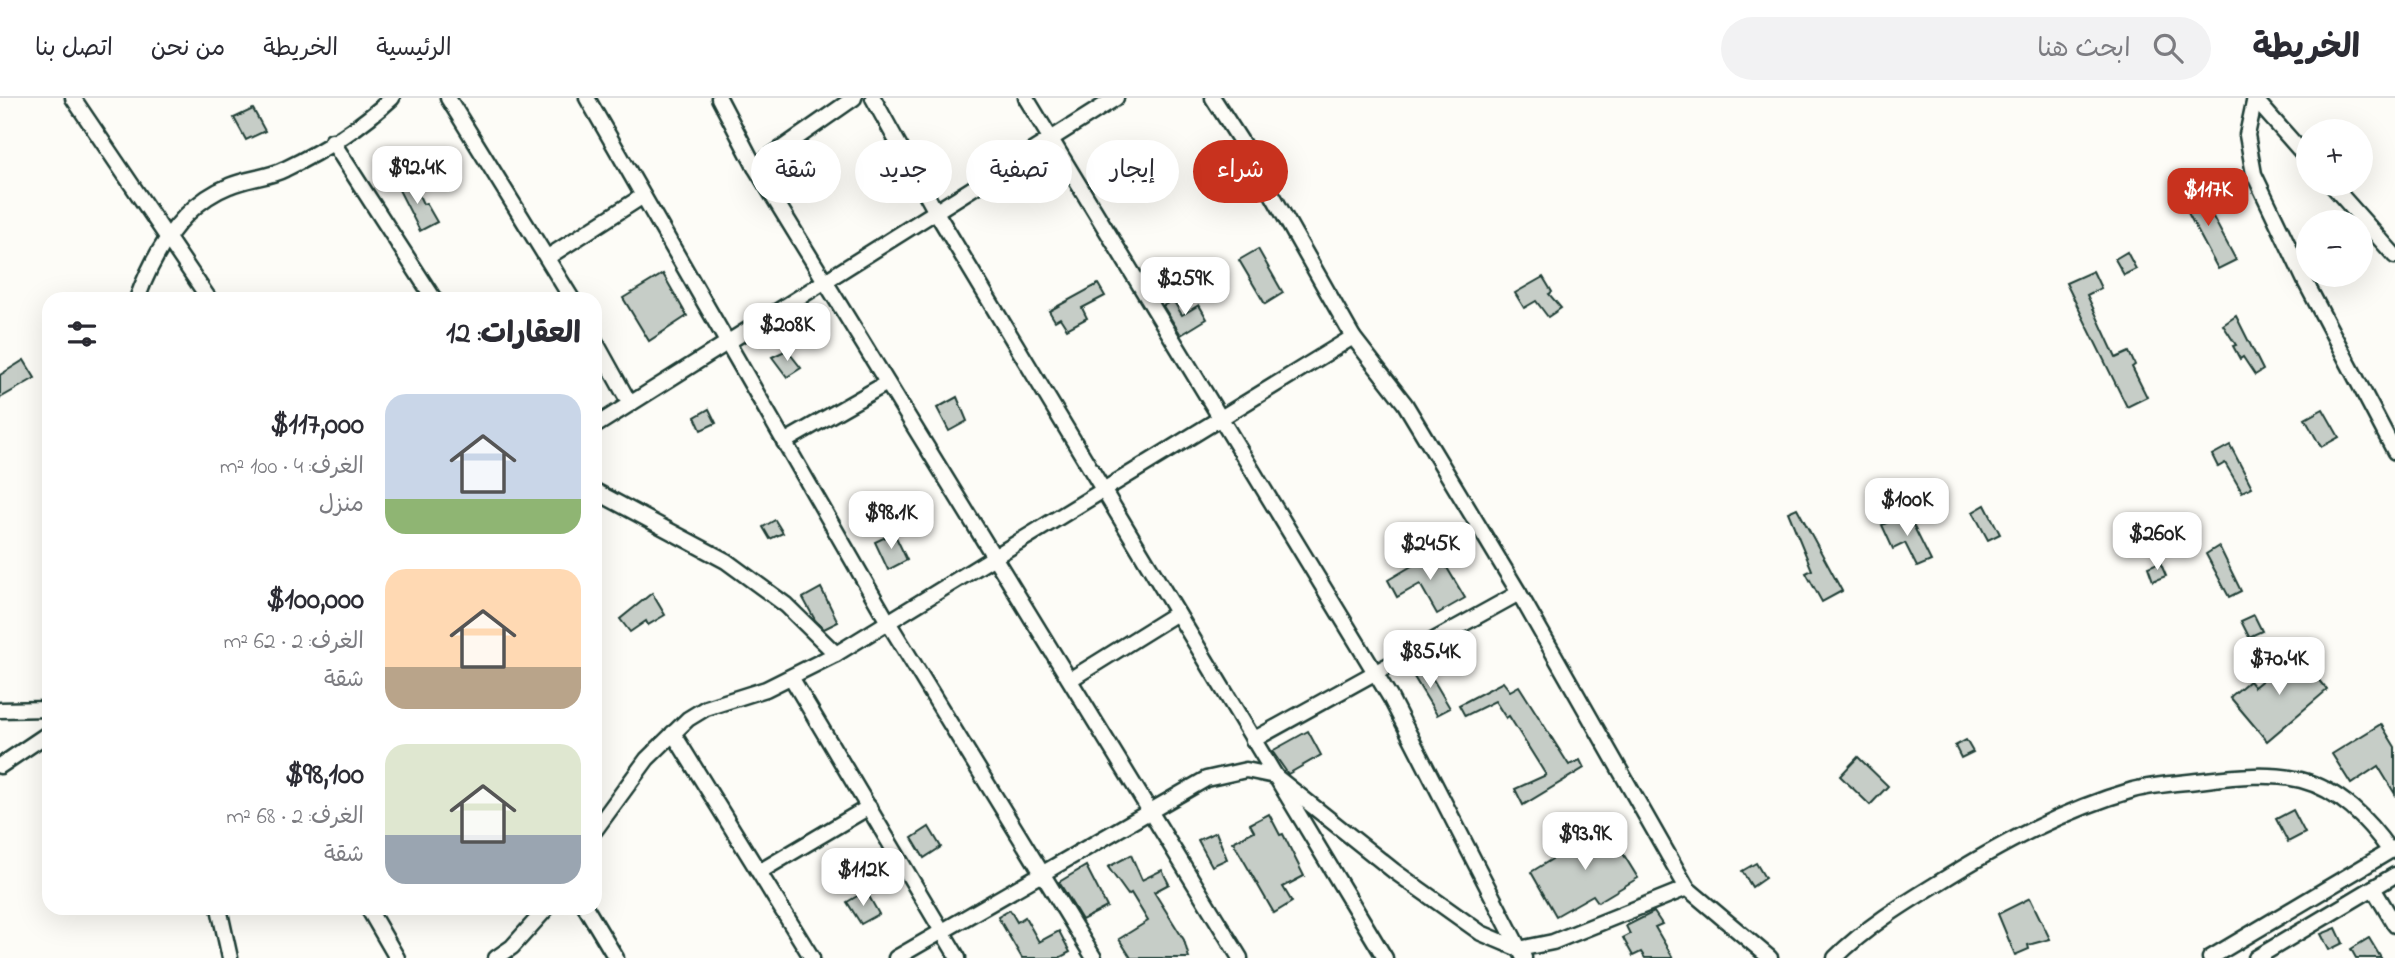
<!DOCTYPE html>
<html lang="ar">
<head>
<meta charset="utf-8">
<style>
  body { margin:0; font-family:"Indie Flower","Playpen Sans Arabic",sans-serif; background:#f2f2f3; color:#2b2b33; direction:rtl; height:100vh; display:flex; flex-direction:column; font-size:26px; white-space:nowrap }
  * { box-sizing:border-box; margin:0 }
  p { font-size:23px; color:#7c7c81 }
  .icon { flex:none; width:38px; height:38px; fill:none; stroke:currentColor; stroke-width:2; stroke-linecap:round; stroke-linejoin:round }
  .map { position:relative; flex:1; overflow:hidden; direction:ltr }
  .details { position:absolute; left:42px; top:194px; width:560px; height:623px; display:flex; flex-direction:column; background:#fff; border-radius:21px; box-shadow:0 7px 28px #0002; direction:rtl }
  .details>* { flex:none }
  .top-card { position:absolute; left:623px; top:42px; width:665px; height:63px; direction:rtl; display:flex; gap:14px }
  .fabs { position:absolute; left:2296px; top:21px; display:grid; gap:14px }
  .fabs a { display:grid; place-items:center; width:77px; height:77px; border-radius:50%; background:#fff; box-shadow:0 7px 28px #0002; font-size:35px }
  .price { position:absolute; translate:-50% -60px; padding:0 16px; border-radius:14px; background:#fff; color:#222; font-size:23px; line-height:46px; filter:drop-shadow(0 2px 4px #0008) }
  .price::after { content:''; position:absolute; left:50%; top:42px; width:21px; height:16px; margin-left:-10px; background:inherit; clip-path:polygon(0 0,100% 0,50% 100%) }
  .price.current { background:#c8321e; color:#fff }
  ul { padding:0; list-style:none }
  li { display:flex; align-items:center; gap:21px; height:175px; padding:0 21px }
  li span { display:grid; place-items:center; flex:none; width:196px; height:140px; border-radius:21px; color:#555 }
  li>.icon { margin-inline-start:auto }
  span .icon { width:84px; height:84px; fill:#fffc; stroke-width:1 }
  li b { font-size:30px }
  h2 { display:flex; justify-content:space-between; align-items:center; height:84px; padding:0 21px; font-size:30px }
  .chip { padding:0 24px; border-radius:32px; background:#fff; box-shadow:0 7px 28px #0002; font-size:24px; line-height:63px }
  .chip.current { background:#c8321e; color:#fff }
  header { display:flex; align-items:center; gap:42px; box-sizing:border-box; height:98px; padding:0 35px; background:#fff; border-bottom:2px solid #e1e1e2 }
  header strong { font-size:33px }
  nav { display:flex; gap:38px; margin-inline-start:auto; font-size:24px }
  .search { width:490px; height:63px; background:#f2f2f3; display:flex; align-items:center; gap:18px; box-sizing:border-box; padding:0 24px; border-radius:38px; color:#7c7c81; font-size:26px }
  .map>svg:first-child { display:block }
  .building { fill:#c6cdc7; stroke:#1f3d34; stroke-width:2 }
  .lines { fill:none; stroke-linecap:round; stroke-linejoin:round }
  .minor-casing { stroke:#1f3d34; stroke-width:19 }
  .minor { stroke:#fdfcf7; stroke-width:14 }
</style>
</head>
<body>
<header>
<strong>الخريطة</strong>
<div class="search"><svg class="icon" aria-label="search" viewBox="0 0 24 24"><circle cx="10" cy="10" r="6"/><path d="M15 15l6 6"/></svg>ابحث هنا</div>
<nav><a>الرئيسية</a><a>الخريطة</a><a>من نحن</a><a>اتصل بنا</a></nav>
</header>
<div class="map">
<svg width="2395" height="860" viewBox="0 0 2395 860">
  <rect width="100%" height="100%" fill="#fdfcf7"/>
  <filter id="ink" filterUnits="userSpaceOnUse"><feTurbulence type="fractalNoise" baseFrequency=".0143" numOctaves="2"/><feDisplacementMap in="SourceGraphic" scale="14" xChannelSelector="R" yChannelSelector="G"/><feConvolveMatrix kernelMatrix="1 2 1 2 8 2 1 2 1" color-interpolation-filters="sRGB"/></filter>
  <g filter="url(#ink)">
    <g class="building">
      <polygon points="253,11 265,33 246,42 234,20"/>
      <polygon points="412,82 423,106 426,105 437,124 420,133 398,90"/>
      <polygon points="2197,89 2236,162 2218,171 2179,98"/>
      <polygon points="1258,151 1283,195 1265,206 1239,162"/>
      <polygon points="2127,154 2136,171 2124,177 2115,161"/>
      <polygon points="2093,173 2101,190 2087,197 2116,260 2129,254 2135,267 2132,269 2147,299 2127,309 2066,185"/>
      <polygon points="663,176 687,218 649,243 623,200"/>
      <polygon points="1543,179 1552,194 1549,196 1561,210 1548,219 1536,203 1524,210 1515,195"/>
      <polygon points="1098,186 1105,198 1082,210 1087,220 1067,231 1060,220 1055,223 1049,213"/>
      <polygon points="1173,202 1182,217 1199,207 1207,221 1181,237 1163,208"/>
      <polygon points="2236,218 2263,272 2255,277 2243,259 2240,261 2233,248 2236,247 2223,227"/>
      <polygon points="787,252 801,270 787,279 772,259"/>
      <polygon points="24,262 35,280 0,300 0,277"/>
      <polygon points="957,299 967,323 949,333 937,310"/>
      <polygon points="709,311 716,325 701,332 695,319"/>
      <polygon points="2323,311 2339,339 2321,349 2305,321"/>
      <polygon points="2230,347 2252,389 2242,394 2225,365 2218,369 2212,357"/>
      <polygon points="1985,407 2000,436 1988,442 1973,414"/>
      <polygon points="1797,410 1842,493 1822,504 1806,475 1812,472 1788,414"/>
      <polygon points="1907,415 1931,463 1917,469 1905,445 1893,451 1882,427"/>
      <polygon points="775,422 783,435 770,441 763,429"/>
      <polygon points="894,435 907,462 888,472 875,444"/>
      <polygon points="2219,448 2241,493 2229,499 2206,456"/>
      <polygon points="1437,453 1465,500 1437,516 1420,486 1397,499 1388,482"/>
      <polygon points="2160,464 2166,478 2153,483 2148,469"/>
      <polygon points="821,490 838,524 824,531 815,522 803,500"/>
      <polygon points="652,495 665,517 648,527 646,523 630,534 620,521"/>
      <polygon points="2254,517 2262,533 2249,539 2241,523"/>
      <polygon points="2296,555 2327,592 2267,643 2230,599 2249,583 2254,589"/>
      <polygon points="1424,566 1450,610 1437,617 1411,574"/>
      <polygon points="1503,584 1510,593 1519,588 1569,667 1580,662 1584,670 1523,707 1515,691 1546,677 1509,618 1506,620 1495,603 1465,618 1459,607"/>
      <polygon points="2381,626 2395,649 2395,696 2378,668 2351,686 2332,656"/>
      <polygon points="1308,633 1321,657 1288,676 1272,653"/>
      <polygon points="1966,642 1973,654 1961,660 1955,648"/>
      <polygon points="1858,659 1888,688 1870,707 1840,678"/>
      <polygon points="2293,712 2305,735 2288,744 2276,721"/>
      <polygon points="1269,716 1280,737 1283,736 1304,778 1283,789 1292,804 1274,815 1233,744 1254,733 1250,726"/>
      <polygon points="1606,728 1638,780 1598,804 1593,797 1556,818 1531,774"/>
      <polygon points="929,729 941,749 924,760 912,740"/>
      <polygon points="1216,734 1227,761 1212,768 1198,742"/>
      <polygon points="1131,757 1142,782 1162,772 1169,786 1154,794 1184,842 1189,860 1131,860 1119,841 1148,823 1131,795 1128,797 1108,769"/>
      <polygon points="1756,765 1765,780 1752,789 1742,773"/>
      <polygon points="1086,768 1107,809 1082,822 1059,784"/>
      <polygon points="866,793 879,816 861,826 847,804"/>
      <polygon points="2030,800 2050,841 2028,847 2029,851 2015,857 1998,816"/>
      <polygon points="1010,812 1017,824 1025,819 1039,844 1059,833 1070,854 1059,860 1022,860 998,819"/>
      <polygon points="1654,814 1662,826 1655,829 1673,860 1645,860 1641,854 1633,858 1623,840 1630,836 1626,828"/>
      <polygon points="2336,830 2343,845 2329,852 2321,836"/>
      <polygon points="2369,840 2381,860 2356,860 2351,851"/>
    </g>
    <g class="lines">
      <g class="minor-casing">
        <g id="minor">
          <polyline points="73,0 209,201"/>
          <polyline points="448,0 572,201"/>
          <polyline points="587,0 888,524 1094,860"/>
          <polyline points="719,0 755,69 1240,860"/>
          <polyline points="873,0 936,114 1385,860"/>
          <polyline points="1026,0 1390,599 1524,860"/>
          <polyline points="1213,0 1251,59 1353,239 1405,306 1519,495 1687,790 1770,860"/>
          <polyline points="2254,0 2308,61"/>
          <polyline points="2255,0 2247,37 2254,76 2306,185 2395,354"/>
          <polyline points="332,43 434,201"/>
          <polyline points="755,69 854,0"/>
          <polyline points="2331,86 2395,158"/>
          <polyline points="548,159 643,98"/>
          <path d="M137,201c17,-46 44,-94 92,-113 18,-8 39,-8 56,-17 38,-18 77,-43 107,-71"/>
          <polyline points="595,243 630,306"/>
          <polyline points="595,328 1116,0"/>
          <polyline points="784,344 887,285"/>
          <polyline points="595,393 726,463 786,507 836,556"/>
          <polyline points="791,579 958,860"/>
          <polyline points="1071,581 1177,515"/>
          <polyline points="0,612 49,611"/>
          <polyline points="673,635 812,860"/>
          <polyline points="1253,642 1519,495"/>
          <polyline points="0,668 49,635"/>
          <polyline points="595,732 647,661 688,621 706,610 766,591 836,556 1353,239"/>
          <polyline points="759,774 869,709"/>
          <polyline points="2373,790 2395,827"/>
          <polyline points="219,810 230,860"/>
          <polyline points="368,810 397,860"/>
          <polyline points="586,810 616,860"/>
          <polyline points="496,860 512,849 547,810"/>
          <polyline points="896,860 1206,681 1246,672 1275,678 1394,773 1481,835 1519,851 1553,844 1687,790"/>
          <path d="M1835,860c30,-30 67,-53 103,-75 61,-38 125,-73 195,-93 23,-6 50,-7 73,-10 31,-4 65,-7 95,0 39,10 67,40 89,71"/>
          <polyline points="2210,860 2395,750"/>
          <polyline points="2256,860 2395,777"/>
        </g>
      </g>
      <use href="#minor" class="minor"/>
    </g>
  </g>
</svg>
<div class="fabs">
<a>+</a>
<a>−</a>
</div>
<b class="price" style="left:417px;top:108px">$92.4K</b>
<b class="price current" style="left:2208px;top:130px">$117K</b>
<b class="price" style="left:1185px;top:219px">$259K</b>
<b class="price" style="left:787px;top:265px">$208K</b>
<b class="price" style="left:1907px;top:440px">$100K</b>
<b class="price" style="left:891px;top:453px">$98.1K</b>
<b class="price" style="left:2157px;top:474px">$260K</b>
<b class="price" style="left:1430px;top:484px">$245K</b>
<b class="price" style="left:1430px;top:592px">$85.4K</b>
<b class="price" style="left:2279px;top:599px">$70.4K</b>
<b class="price" style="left:1585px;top:774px">$93.9K</b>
<b class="price" style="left:863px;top:810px">$112K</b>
<div class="top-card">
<a class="chip current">شراء</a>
<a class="chip">إيجار</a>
<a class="chip">تصفية</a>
<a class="chip">جديد</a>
<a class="chip">شقة</a>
</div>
<section class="details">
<h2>العقارات: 12<svg class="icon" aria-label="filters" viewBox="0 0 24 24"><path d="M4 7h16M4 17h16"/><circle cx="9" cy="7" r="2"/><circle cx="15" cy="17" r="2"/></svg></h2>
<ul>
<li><span style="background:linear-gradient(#c9d6e8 75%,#8fb573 0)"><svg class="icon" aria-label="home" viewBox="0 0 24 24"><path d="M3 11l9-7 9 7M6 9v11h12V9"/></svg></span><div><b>$117,000</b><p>الغرف: 4 · 100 m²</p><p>منزل</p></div></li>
<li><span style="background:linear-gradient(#ffd9b3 70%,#b9a48a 0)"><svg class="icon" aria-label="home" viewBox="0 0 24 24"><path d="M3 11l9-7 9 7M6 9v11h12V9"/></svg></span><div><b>$100,000</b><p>الغرف: 2 · 62 m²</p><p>شقة</p></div></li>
<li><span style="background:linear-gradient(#dfe7d0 65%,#9aa5b1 0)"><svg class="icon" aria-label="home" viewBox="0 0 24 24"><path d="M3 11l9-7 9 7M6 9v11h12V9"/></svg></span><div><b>$98,100</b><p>الغرف: 2 · 68 m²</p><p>شقة</p></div></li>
</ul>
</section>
</div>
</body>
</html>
